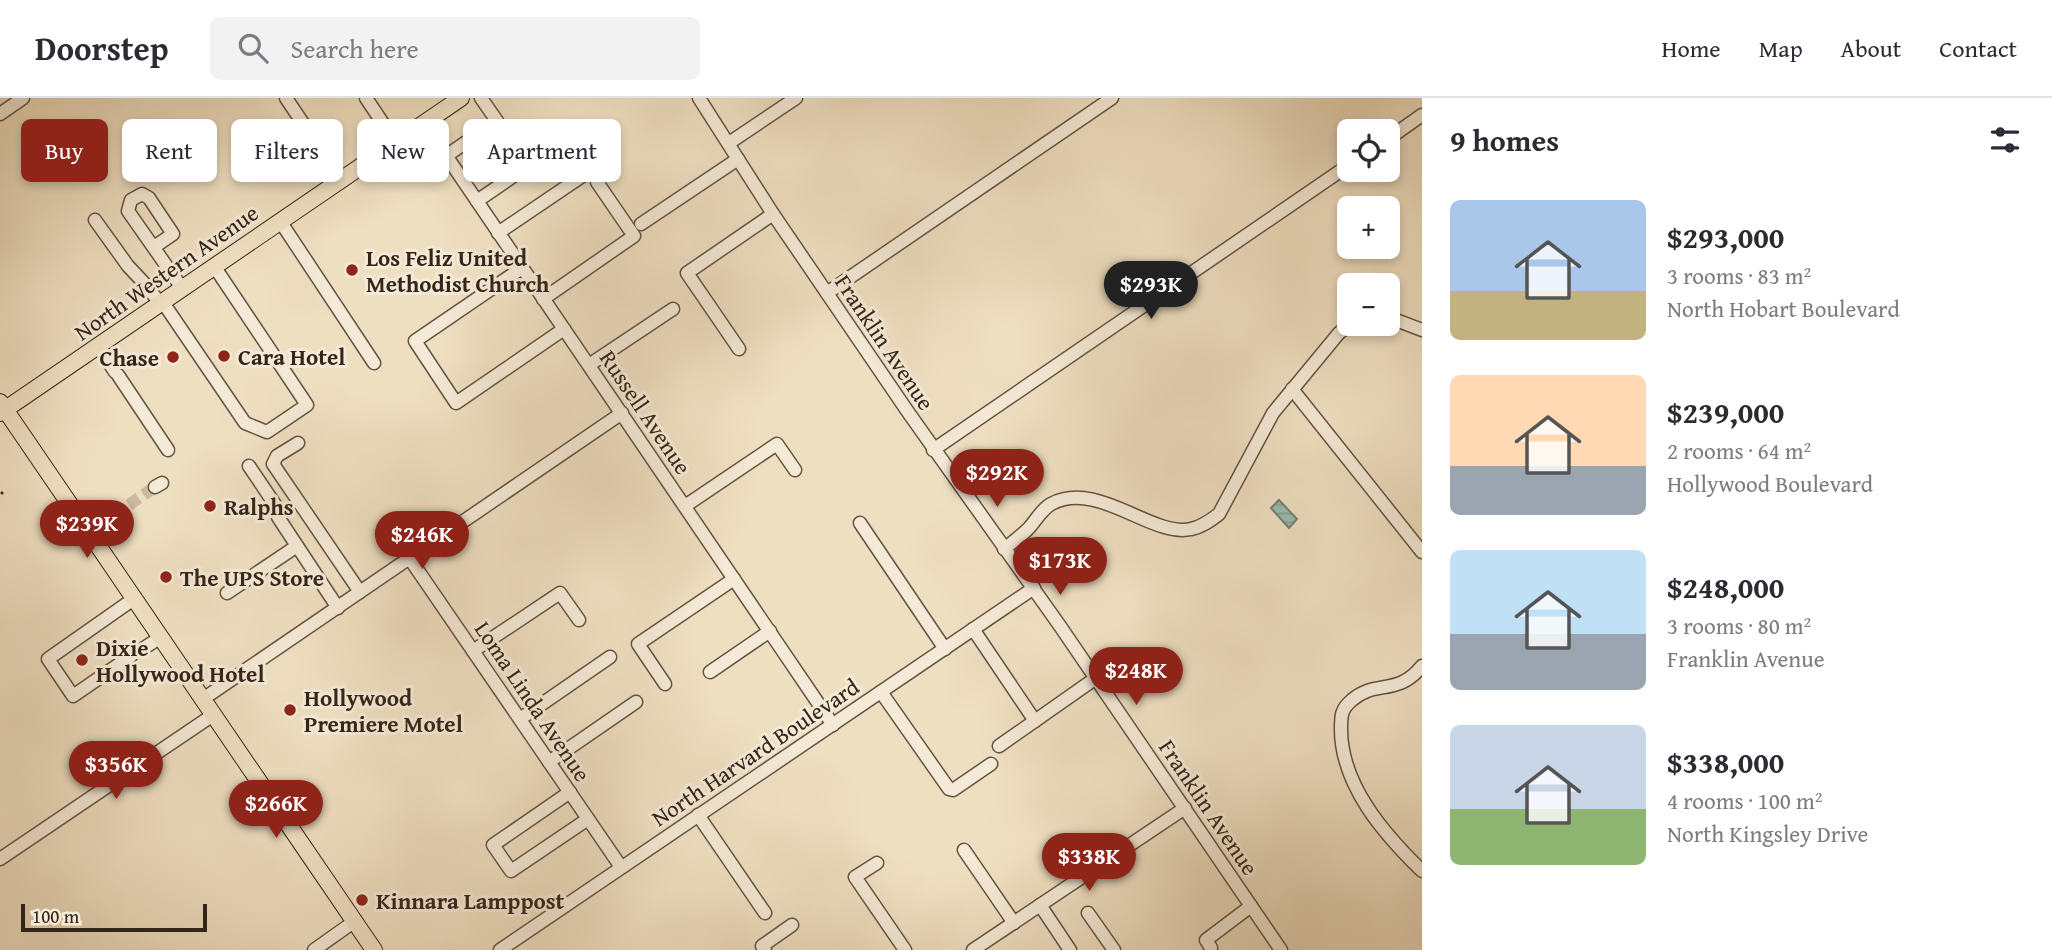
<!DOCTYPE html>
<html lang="en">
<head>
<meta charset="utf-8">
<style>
  body { margin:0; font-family:"Gentium Book Plus",serif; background:#f2f2f3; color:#2b2b33; height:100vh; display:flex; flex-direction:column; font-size:26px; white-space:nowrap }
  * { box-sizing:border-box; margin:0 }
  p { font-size:23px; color:#7c7c81 }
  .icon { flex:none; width:38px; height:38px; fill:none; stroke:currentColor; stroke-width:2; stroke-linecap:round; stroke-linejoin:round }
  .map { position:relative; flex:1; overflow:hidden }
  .sheet { display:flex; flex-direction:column; background:#fff; width:630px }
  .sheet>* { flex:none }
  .banner { position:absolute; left:21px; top:21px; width:665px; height:63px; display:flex; gap:14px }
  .buttons { position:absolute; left:1337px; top:21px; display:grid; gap:14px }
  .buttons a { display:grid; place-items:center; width:63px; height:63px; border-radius:10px; background:#fff; box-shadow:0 4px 10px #0003; font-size:35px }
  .scale { position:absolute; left:21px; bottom:18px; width:186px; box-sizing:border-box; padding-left:7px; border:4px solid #342519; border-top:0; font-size:19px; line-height:24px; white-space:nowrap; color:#342519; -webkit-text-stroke:5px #f5ead7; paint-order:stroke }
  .price { position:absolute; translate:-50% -60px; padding:0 16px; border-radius:24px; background:#8f2418; color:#fff; font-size:23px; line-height:46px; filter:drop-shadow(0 2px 4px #0008) }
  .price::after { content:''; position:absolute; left:50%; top:42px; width:21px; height:16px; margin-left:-10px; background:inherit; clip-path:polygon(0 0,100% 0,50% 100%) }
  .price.on { background:#222; color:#fff }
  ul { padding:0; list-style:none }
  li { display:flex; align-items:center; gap:21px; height:175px; padding:0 28px }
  li span { display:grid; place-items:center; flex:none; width:196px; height:140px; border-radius:10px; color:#555 }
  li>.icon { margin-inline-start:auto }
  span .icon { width:84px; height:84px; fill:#fffc; stroke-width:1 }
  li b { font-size:30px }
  h2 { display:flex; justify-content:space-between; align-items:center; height:84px; padding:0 28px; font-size:30px }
  .tag { padding:0 24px; border-radius:10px; background:#fff; box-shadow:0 4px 10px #0003; font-size:24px; line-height:63px }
  .tag.on { background:#8f2418; color:#fff }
  header { display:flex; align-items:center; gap:42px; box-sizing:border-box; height:98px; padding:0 35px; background:#fff; border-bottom:2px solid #e1e1e2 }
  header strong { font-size:33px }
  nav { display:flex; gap:38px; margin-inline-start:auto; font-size:24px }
  .search { width:490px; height:63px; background:#f2f2f3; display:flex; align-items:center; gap:18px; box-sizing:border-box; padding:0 24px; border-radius:10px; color:#7c7c81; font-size:26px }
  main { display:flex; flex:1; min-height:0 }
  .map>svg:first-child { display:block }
  .water { fill:url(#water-rules); stroke:#718074; stroke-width:2 }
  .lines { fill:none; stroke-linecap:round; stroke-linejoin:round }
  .minor-tunnel { stroke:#caba9f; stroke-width:12; stroke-dasharray:12 6; stroke-linecap:butt }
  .minor-casing { stroke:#635443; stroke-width:15 }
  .major-casing { stroke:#342519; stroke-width:18 }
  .path { stroke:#342519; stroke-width:2.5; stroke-dasharray:5 3.5; stroke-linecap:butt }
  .minor { stroke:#f5ead7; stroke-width:12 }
  .major { stroke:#efdfc1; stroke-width:16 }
  .poi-dot { fill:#8f2418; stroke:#f5ead7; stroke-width:2.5 }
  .labels { text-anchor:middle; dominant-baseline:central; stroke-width:6; stroke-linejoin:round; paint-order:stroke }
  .poi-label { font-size:23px; font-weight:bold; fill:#342519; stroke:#f5ead7; text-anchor:start }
  .street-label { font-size:23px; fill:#342519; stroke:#f5ead7 }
</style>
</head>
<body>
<header>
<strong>Doorstep</strong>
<div class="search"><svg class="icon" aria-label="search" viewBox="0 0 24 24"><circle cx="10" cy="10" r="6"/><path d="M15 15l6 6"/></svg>Search here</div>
<nav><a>Home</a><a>Map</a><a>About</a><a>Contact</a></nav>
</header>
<main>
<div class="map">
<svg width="1422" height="852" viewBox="0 0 1422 852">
  <defs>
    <pattern id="water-rules" width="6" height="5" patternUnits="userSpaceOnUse" patternTransform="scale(1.75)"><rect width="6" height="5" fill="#9abdb1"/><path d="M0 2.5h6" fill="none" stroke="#85a298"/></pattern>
  </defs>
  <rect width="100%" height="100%" fill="#efdfc1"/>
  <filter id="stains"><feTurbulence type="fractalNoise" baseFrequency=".00286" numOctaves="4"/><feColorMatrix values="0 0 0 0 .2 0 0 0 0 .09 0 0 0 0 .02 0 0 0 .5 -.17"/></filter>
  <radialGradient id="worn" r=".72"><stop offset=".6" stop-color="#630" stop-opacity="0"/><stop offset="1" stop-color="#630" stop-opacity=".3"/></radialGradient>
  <polygon class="water" points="1279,402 1297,421 1289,430 1271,410"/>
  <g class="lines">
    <polyline class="minor-tunnel" points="114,417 155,389"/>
    <g class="minor-casing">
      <g id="minor">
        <polyline points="286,0 341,82"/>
        <polyline points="366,0 396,45"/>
        <polyline points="699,0 773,116 908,314 1060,528 1281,852"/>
        <polyline points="0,16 23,0"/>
        <polyline points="424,25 833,627"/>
        <polyline points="1388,41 1422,17"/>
        <polyline points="729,45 796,0"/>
        <polyline points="446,58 497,23 481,0"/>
        <polyline points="477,103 569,40 591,72 498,135"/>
        <polyline points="95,122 128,168 144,185 160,205"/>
        <polyline points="280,123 374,265"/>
        <polyline points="641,126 738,61"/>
        <polyline points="154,149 173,136 149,100 142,96 131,102 128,113 182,190"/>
        <polyline points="522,170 415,243 456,305 564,231"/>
        <polyline points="827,195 1112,0"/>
        <polyline points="543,201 634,138 597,84"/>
        <polyline points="162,203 245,325 267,334 307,307 214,168"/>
        <polyline points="1388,219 1422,232"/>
        <polyline points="98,248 115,274"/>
        <polyline points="739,251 687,175 773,116"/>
        <polyline points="589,267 673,211"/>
        <polyline points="118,277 168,352"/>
        <polyline points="1292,291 1422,454"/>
        <polyline points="298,345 277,358 273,366 360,494"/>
        <polyline points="933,352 1349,67"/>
        <polyline points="249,368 278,411 278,419 338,510"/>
        <polyline points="155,389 162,385"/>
        <polyline points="685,408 777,346 795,372"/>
        <polyline points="860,425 945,551"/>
        <polyline points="89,433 114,417"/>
        <path d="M1004,451c9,-7 17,-13 25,-21 8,-9 12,-18 22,-24 47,-25 101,34 140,25 11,-2 20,-9 28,-15l54,-101 66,-80 12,-9"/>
        <polyline points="410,461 621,769"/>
        <polyline points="227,495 297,448"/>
        <polyline points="973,531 1035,623"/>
        <polyline points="144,550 161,539"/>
        <polyline points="473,553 560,495 579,522"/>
        <polyline points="131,558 73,598 48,561 135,500"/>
        <path d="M1422,568c-25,31 -46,13 -70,34 -11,9 -11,16 -11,29 0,56 43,105 81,142"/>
        <polyline points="710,574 770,533"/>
        <polyline points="665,586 638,546 734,481"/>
        <polyline points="881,594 949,691 953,692 991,666"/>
        <polyline points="203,601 622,315"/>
        <polyline points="520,621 610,559"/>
        <polyline points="999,648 1096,580"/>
        <polyline points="549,664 636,604"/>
        <polyline points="570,694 493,747 511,773 588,721"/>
        <polyline points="698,717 765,815"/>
        <polyline points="964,752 1014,825"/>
        <polyline points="0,761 213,617"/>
        <polyline points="877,765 855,779 905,852"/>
        <polyline points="1040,807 1070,852"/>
        <polyline points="1088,815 1114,852"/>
        <polyline points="1211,850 1206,842 1251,808"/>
        <polyline points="314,852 355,823"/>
        <polyline points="500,852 1034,490"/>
        <polyline points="765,852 762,848 792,827"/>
        <polyline points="973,852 1185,710"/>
      </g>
    </g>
    <g class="major-casing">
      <g id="major">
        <polyline points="0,304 374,852"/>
        <polyline points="0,315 461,0"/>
      </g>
    </g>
    <polyline class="path" points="1,394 3,396"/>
    <use href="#minor" class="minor"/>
    <use href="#major" class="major"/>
  </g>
  <g class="poi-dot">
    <circle cx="352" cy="172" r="7"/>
    <circle cx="224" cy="258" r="7"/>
    <circle cx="173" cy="259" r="7"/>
    <circle cx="210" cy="408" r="7"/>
    <circle cx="166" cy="479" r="7"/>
    <circle cx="82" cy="562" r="7"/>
    <circle cx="290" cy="612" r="7"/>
    <circle cx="362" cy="802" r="7"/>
  </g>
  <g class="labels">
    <g class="poi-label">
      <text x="366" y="159">Los Feliz United<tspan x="366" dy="26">Methodist Church</tspan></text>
      <text x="238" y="258">Cara Hotel</text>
      <text x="159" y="259" text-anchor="end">Chase</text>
      <text x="224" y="408">Ralphs</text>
      <text x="180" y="479">The UPS Store</text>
      <text x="96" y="549">Dixie<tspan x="96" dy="26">Hollywood Hotel</tspan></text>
      <text x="304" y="599">Hollywood<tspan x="304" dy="26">Premiere Motel</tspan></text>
      <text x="376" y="802">Kinnara Lamppost</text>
    </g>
    <g class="street-label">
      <text transform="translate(166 174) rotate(-35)">North Western Avenue</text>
      <text transform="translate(885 244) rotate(56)">Franklin Avenue</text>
      <text transform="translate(646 314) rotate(56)">Russell Avenue</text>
      <text transform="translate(533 603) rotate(56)">Loma Linda Avenue</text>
      <text transform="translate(755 654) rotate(-34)">North Harvard Boulevard</text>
      <text transform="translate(1209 709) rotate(56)">Franklin Avenue</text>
    </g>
  </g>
  <rect width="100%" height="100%" filter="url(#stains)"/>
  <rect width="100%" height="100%" fill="url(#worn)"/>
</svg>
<div class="buttons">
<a><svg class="icon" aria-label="locate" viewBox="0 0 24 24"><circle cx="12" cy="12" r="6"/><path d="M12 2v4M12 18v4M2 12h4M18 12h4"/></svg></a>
<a>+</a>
<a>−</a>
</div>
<div class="scale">100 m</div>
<b class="price on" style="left:1151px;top:223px">$293K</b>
<b class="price" style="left:997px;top:411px">$292K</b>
<b class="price" style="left:87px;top:462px">$239K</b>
<b class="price" style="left:422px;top:473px">$246K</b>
<b class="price" style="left:1060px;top:499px">$173K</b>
<b class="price" style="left:1136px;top:609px">$248K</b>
<b class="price" style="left:116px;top:703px">$356K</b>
<b class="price" style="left:276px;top:742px">$266K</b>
<b class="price" style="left:1089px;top:795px">$338K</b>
<div class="banner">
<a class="tag on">Buy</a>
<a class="tag">Rent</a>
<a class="tag">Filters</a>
<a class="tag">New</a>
<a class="tag">Apartment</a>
</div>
</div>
<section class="sheet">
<h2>9 homes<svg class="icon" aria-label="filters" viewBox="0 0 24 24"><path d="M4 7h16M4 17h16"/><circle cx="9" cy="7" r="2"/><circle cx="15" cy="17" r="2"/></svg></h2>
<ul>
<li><span style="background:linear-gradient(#a9c7e8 65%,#c2b280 0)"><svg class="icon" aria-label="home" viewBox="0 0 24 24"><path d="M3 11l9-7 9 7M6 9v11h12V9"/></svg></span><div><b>$293,000</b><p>3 rooms · 83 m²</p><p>North Hobart Boulevard</p></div></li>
<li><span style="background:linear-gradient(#ffd9b3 65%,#9aa5b1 0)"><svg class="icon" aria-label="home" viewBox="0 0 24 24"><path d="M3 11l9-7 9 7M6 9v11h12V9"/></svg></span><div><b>$239,000</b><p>2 rooms · 64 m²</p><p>Hollywood Boulevard</p></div></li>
<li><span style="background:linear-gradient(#bfe0f5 60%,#9aa5b1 0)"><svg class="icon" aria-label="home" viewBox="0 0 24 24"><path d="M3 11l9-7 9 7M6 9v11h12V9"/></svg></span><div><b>$248,000</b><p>3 rooms · 80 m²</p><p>Franklin Avenue</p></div></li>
<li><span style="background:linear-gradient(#c9d6e8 60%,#8fb573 0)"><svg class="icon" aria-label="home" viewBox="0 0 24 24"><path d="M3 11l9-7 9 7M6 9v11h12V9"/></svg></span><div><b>$338,000</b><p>4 rooms · 100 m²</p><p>North Kingsley Drive</p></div></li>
</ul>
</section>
</main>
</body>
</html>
